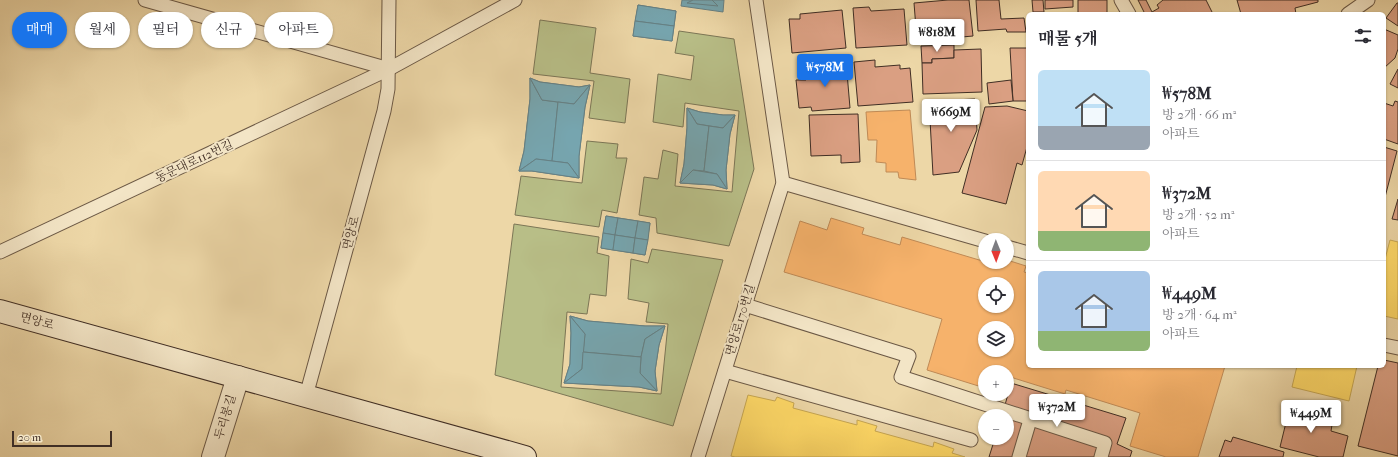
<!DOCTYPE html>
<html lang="ko">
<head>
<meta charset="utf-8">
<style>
  body { margin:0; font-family:"IM FELL French Canon","Noto Serif KR",serif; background:#f2f2f3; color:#2b2b33; height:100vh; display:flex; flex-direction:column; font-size:15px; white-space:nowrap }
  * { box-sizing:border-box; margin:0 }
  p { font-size:13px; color:#7c7c81 }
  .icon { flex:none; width:22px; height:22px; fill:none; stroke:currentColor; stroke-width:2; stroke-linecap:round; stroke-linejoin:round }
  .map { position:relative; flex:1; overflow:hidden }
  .panel { position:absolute; left:1026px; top:12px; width:360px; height:356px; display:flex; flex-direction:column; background:#fff; border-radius:6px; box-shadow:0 1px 3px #0004 }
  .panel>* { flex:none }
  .guide { position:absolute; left:12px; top:12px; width:380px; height:36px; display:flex; gap:8px }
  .needle { width:26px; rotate:179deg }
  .buttons { position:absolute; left:978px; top:233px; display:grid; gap:8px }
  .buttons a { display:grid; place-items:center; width:36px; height:36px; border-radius:50%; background:#fff; box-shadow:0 1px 3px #0004; font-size:20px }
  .scale { position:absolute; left:12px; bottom:10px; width:100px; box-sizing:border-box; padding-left:4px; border:2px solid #402e24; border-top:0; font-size:11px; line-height:14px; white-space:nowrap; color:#402e24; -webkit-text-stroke:3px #f3e5c6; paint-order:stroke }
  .price { position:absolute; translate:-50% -34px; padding:0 9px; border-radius:4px; background:#fff; color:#222; font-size:13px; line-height:26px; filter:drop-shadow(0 1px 2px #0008) }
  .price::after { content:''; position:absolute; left:50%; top:24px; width:12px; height:9px; margin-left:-6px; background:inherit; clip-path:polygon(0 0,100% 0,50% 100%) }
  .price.selected { background:#1a73e8; color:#fff }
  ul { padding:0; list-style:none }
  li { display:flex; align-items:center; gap:12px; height:100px; padding:0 12px }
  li+li { border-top:1px solid #e1e1e2 }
  li span { display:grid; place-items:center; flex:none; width:112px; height:80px; border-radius:6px; color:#555 }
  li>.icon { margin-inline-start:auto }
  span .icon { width:48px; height:48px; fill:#fffc; stroke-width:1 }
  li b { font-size:17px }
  h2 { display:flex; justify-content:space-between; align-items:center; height:48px; padding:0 12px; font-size:17px }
  .pill { padding:0 14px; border-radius:18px; background:#fff; box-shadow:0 1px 3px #0004; font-size:14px; line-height:36px }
  .pill.selected { background:#1a73e8; color:#fff }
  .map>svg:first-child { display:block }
  .green { fill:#b8be87; stroke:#7c7656 }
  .homes { fill:#ffd966; stroke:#c6a652 }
  .health { fill:#f6b26b; stroke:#bf8a56; fill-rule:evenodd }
  .public { fill:#76a5af; stroke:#668185 }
  .building { fill:#da9f82; stroke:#402e24 }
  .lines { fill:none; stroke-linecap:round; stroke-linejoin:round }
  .service-casing { stroke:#6b5845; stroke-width:15 }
  .tertiary-casing { stroke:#6b5845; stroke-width:24 }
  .secondary-casing { stroke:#402e24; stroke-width:24 }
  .service { stroke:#f3e5c6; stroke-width:13 }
  .tertiary { stroke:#f3e5c6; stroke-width:22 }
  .secondary { stroke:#f3e5c6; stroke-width:22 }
  .labels { text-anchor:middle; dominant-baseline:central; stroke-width:4; stroke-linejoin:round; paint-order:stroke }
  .street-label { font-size:12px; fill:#402e24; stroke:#f3e5c6 }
</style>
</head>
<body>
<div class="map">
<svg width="1398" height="457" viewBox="0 0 1398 457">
  <rect width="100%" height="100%" fill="#edd7a7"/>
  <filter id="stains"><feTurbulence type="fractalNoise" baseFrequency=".005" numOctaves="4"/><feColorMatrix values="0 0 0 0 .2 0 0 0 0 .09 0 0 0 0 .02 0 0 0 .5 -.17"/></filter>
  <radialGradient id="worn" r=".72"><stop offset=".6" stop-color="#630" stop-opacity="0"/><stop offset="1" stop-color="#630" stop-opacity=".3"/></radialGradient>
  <g class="green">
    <polygon points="540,20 596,28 590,73 630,79 625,123 589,118 594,81 533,74"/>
    <polygon points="679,31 734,39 754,169 729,246 657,233 656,218 639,215 644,177 658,179 663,150 678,154 675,186 732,192 739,111 685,103 683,127 653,122 658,74 691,80 694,56 675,53"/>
    <polygon points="587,141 618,144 616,158 627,158 617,213 602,210 599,227 515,215 521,176 582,183"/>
    <polygon points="514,224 599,237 597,253 609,256 606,296 590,294 587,314 567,312 561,387 661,394 668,324 646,322 649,303 628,299 631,259 648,263 652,249 723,260 673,426 495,375"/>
  </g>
  <g class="homes">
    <polygon points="1390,240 1398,242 1398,319 1384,316 1384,263"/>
    <polygon points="1297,366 1357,366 1349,401 1292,387"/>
    <polygon points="748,395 775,401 777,397 794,403 793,408 857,425 857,420 877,426 875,431 933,447 934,442 954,449 952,453 965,457 735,457 731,456"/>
  </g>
  <g class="health">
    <polygon points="910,110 916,180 899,178 898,172 886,172 886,163 876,162 877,140 868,140 866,112"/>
    <path d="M831,218l33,10 -2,6 38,11 2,-8 94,28 1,-3h10v-2l19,6 -2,6 4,1v93h197l-27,91h-32l-36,-11 10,-33 -74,-23 -1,4 -58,-18v-4h-22v16l-58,-18 15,-51 -158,-47 16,-51 27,9zM985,284h22v22h-22zM985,328h22v22h-22z"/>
  </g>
  <g class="public">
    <polygon points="682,0 724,0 723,12 681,6"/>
    <polygon points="693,0 712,0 718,6 687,3"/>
    <polygon points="638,5 676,11 672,41 633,36"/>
    <polygon points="638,5 676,11 674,26 635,21"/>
    <polygon points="635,21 674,26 672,41 633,36"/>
    <polygon points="530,78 540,82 579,87 590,85 585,107 579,156 579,178 532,171 519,171 524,151 530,99"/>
    <polygon points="530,78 542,100 558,102 552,161 536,159 519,171 524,151 530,99"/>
    <polygon points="530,78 540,82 579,87 590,85 574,104 542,100"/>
    <polygon points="590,85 585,107 579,156 579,178 568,163 552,161 558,102 574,104"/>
    <polygon points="687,108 700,112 723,115 735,115 730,134 726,170 727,189 713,185 680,183 684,164 687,128"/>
    <polygon points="687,108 700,112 723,115 735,115 723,128 697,124"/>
    <polygon points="687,108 697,124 709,126 704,171 693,170 680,183 684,164 687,128"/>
    <polygon points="735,115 730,134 726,170 727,189 717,174 704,171 709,126 723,128"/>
    <polygon points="536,159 568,163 579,178 532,171 519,171"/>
    <polygon points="693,170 717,174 727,189 713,185 680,183"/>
    <polygon points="606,216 650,223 645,255 601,248"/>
    <polygon points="606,216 618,218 615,235 603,233"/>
    <polygon points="618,218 638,221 635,238 615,235"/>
    <polygon points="638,221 650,223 648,240 635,238"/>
    <polygon points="603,233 615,235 613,250 601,248"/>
    <polygon points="615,235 635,238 633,253 613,250"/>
    <polygon points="635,238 648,240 645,255 633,253"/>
    <polygon points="570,316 588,321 645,326 665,326 659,345 655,371 657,391 639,387 564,383 570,364 571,333"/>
    <polygon points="570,316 588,321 645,326 665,326 645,339 641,357 583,352 585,334"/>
    <polygon points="570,316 585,334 582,369 564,383 570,364 571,333"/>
    <polygon points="665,326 659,345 655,371 657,391 640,373 641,357 645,339"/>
    <polygon points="583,352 641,357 640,373 657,391 639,387 564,383 582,369"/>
  </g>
  <g class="building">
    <polygon points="948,0 969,0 973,36 917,41 914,3"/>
    <polygon points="976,0 999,0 1001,19 1024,18 1026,32 1007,32 1006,29 978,31"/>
    <polygon points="1032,0 1043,0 1044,12 1033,12"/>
    <polygon points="1045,0 1073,0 1073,7 1045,9"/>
    <rect x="1078" y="0" width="29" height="14"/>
    <polygon points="1138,0 1146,0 1152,12 1159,8 1157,5 1163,0 1206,0 1213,14 1145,14"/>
    <polygon points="1237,0 1318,0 1318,2 1295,8 1296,14 1241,14"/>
    <polygon points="1397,3 1398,3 1398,26 1386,18"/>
    <polygon points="869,7 871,11 904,9 907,45 856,48 853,8"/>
    <polygon points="842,10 846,48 792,53 789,19 800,19 800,14"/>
    <polygon points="1384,29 1398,35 1398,49 1395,58 1384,68"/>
    <polygon points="954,45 954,58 932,59 932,63 922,63 921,46"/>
    <polygon points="1010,48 1028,48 1028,101 1013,101"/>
    <polygon points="981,49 982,92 923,94 922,63 932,63 932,59 954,58 954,50"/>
    <polygon points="875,60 875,67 900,65 900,69 910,68 913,102 858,106 854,62"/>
    <polygon points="846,61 850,108 812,111 811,107 799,108 796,80 806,80 805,71 822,69 822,63"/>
    <polygon points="1398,69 1398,88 1390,84"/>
    <polygon points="1011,80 1013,101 989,104 987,83"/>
    <polygon points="975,99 977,130 959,172 933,175 929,101"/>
    <polygon points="1395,101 1398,102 1398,144 1384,139 1384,103 1393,106"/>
    <polygon points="1007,106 1028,111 1028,147 1027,147 1022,165 1017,163 1006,204 962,193 985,107"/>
    <polygon points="858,114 860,162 841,163 841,155 811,156 809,115"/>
    <polygon points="1384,147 1397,151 1384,201"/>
    <polygon points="1398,199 1398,220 1392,219"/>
    <polygon points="1384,360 1398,363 1398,456 1358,446 1378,366 1384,366"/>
    <polygon points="1011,383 1126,418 1117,444 1132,451 1130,457 989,457 995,438 1007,438 1007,416 1002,416"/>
    <polygon points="1291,402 1321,410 1319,421 1332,425 1331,431 1348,436 1343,457 1319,457 1280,447"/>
    <polygon points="1233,437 1284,452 1283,457 1219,457 1225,440 1231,442"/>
  </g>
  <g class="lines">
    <g class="service-casing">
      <g id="service">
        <polyline points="145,0 389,69"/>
        <polyline points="1121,0 1129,14"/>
        <polyline points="1348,14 1368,0"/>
        <polyline points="783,183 985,241"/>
        <polyline points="1007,247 1028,253"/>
        <polyline points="0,252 389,69 515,0"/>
        <polyline points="745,305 909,356 901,377 1105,443 1101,457"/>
        <polyline points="1384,345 1398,348"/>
        <polyline points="725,371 971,440"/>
        <polyline points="306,396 384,111 388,89 389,0"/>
        <polyline points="698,457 783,183 756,0"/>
        <polyline points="1019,457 1030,420"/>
      </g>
    </g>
    <g class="tertiary-casing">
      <polyline id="tertiary" points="213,457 238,377"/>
    </g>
    <g class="secondary-casing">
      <polyline id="secondary" points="0,311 525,457"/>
    </g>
    <use href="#service" class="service"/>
    <use href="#tertiary" class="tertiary"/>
    <use href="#secondary" class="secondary"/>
  </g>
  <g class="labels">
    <g class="street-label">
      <text transform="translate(194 161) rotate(-25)">동문대로112번길</text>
      <text transform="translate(351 233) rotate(-75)">면앙로</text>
      <text transform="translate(740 320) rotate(-73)">면앙로170번길</text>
      <text transform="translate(37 321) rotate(15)">면앙로</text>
      <text transform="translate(225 417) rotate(-73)">두리봉길</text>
    </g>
  </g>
  <rect width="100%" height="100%" filter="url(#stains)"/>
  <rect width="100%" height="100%" fill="url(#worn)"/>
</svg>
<div class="buttons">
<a><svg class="needle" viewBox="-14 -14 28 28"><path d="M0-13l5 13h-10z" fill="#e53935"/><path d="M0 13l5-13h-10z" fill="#7c7c81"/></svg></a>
<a><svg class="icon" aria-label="locate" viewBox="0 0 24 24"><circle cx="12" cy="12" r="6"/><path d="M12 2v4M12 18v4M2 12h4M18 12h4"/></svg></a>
<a><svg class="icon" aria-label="layers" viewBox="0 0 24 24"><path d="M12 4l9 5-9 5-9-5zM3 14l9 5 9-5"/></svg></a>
<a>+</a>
<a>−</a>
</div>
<div class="scale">20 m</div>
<b class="price" style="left:937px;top:53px">₩818M</b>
<b class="price selected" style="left:825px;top:88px">₩578M</b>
<b class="price" style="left:951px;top:133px">₩669M</b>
<b class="price" style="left:1057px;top:428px">₩372M</b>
<b class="price" style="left:1311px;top:434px">₩449M</b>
<div class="guide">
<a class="pill selected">매매</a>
<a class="pill">월세</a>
<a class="pill">필터</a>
<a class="pill">신규</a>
<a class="pill">아파트</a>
</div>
<section class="panel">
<h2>매물 5개<svg class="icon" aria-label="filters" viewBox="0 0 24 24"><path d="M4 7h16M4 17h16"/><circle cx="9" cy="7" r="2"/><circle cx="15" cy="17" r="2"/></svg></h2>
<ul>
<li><span style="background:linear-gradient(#bfe0f5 70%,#9aa5b1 0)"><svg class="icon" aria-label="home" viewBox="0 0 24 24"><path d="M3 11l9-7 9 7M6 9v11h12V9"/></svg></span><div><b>₩578M</b><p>방 2개 · 66 m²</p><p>아파트</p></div></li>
<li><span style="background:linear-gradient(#ffd9b3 75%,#8fb573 0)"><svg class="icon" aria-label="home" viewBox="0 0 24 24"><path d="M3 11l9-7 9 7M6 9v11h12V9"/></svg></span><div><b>₩372M</b><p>방 2개 · 52 m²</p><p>아파트</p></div></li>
<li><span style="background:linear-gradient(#a9c7e8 75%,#8fb573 0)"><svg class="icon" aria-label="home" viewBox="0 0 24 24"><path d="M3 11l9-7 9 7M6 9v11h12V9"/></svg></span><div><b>₩449M</b><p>방 2개 · 64 m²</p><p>아파트</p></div></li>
</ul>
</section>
</div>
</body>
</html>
